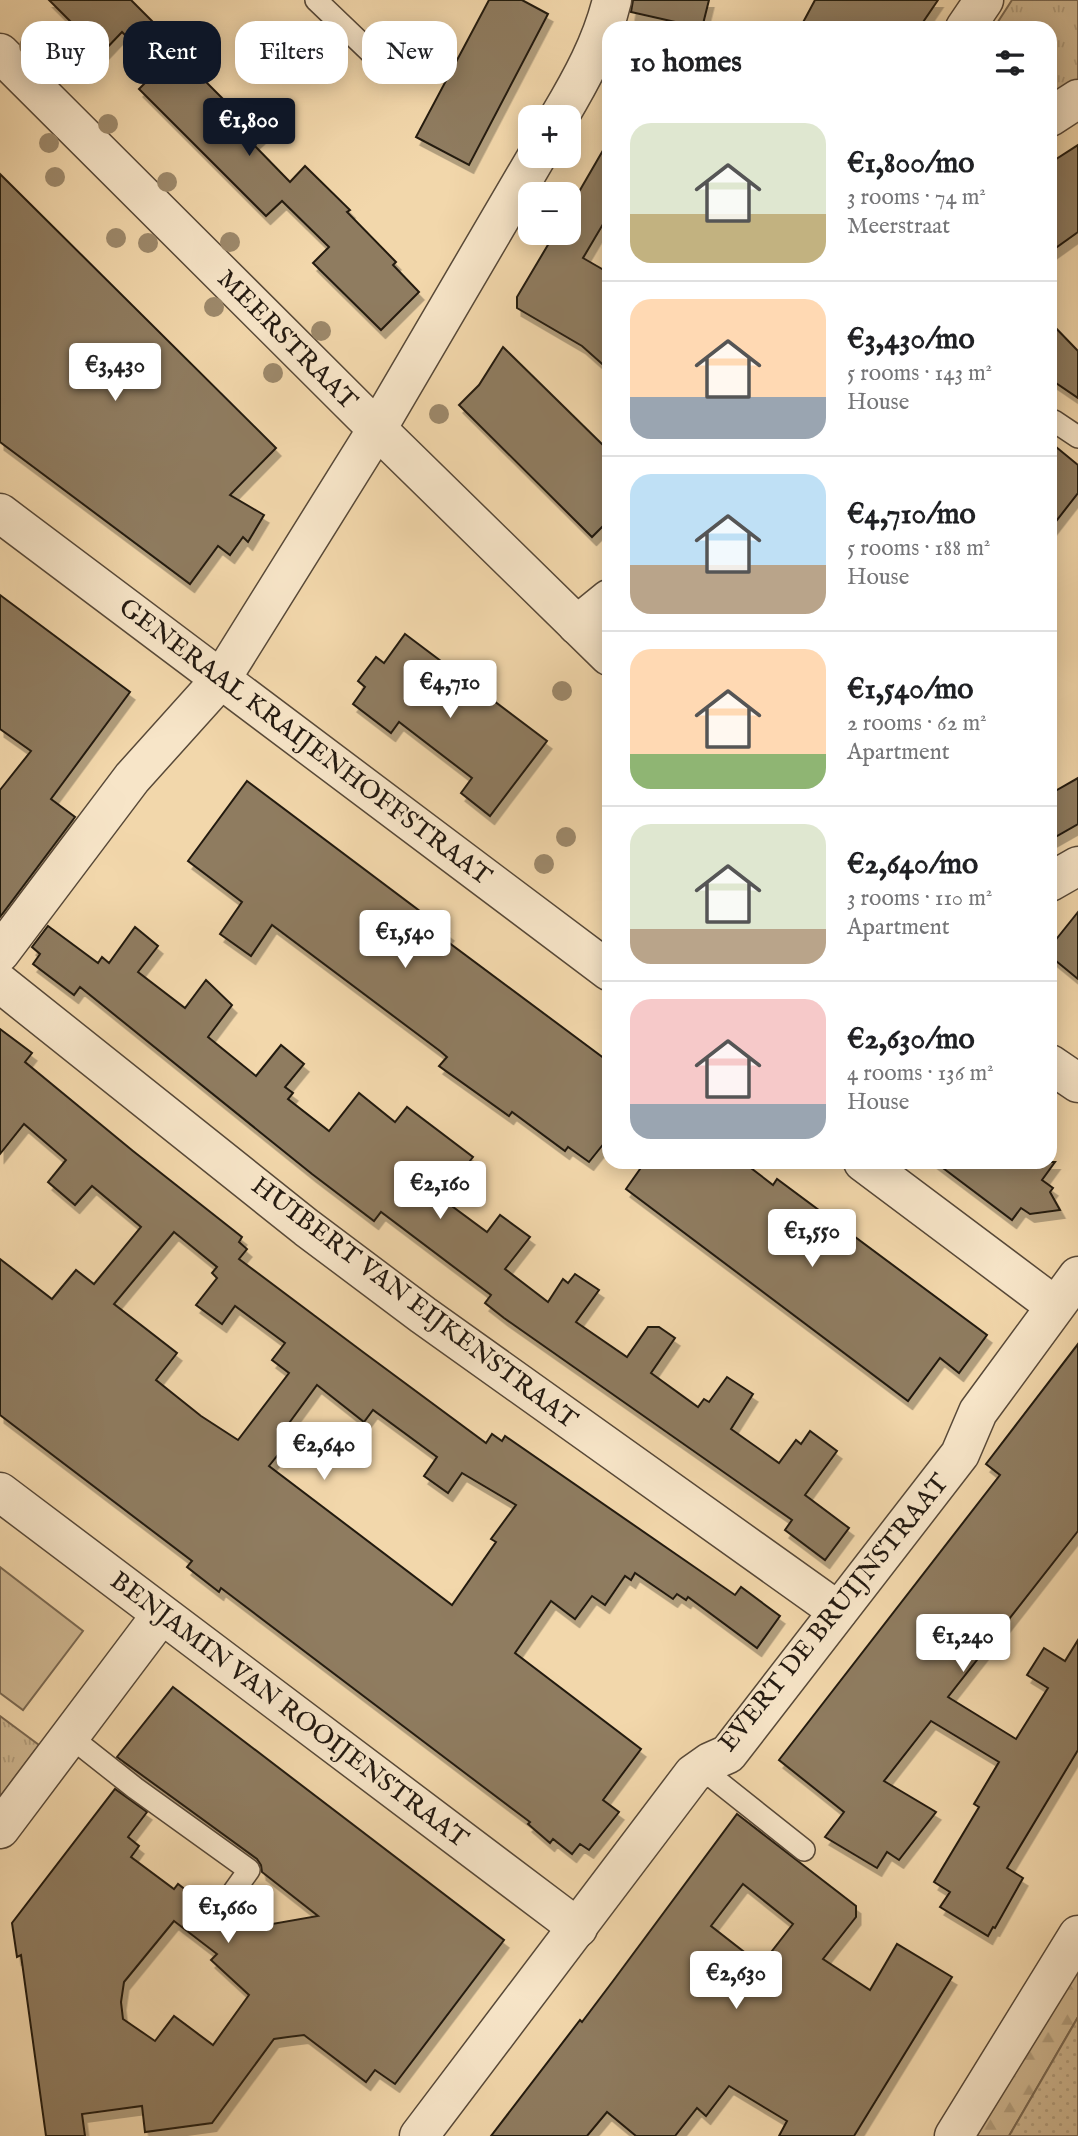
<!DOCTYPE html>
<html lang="en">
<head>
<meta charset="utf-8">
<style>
  body { margin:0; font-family:"IM FELL English",serif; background:#f6f6f6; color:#202124; height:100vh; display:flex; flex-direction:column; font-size:26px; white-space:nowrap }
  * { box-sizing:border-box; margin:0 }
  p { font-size:23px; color:#757577 }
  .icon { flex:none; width:38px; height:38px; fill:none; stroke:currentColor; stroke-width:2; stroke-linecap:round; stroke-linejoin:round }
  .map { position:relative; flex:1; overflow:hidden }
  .details { position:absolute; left:602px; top:21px; width:455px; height:1148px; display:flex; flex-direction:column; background:#fff; border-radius:21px; box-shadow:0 4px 18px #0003 }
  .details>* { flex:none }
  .top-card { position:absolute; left:21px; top:21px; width:476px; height:63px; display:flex; gap:14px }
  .tools { position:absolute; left:518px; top:105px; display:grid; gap:14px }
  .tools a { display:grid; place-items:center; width:63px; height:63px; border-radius:14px; background:#fff; box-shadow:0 4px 18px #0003; font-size:35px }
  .price { position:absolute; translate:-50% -60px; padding:0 16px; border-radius:7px; background:#fff; color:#222; font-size:23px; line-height:46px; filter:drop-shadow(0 2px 4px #0008) }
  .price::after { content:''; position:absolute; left:50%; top:42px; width:21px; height:16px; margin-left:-10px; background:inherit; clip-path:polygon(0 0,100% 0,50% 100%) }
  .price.current { background:#111827; color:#fff }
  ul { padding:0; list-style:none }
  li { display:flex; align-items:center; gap:21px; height:175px; padding:0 28px }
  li+li { border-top:2px solid #e0e0e0 }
  li span { display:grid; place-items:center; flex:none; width:196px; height:140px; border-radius:21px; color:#555 }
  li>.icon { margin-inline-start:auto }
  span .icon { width:84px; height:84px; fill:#fffc; stroke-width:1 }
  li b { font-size:30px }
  h2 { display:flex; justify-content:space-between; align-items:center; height:84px; padding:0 28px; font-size:30px }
  .tag { padding:0 24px; border-radius:21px; background:#fff; box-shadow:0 4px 18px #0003; font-size:24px; line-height:63px }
  .tag.current { background:#111827; color:#fff }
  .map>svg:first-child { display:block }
  .grass { fill:url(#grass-tufts); stroke:#7a6851; stroke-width:2 }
  .forest { fill:url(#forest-firs); stroke:#7a6851; stroke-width:2 }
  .garden { fill:url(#garden-dots); stroke:#7a6851; stroke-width:2 }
  .pitch { fill:#cfb791; stroke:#7a6851; stroke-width:2 }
  .building { fill:#8f7c61; stroke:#241a11; stroke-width:2; fill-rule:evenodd; filter:url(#shadow) }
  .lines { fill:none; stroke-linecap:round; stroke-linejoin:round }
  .service-casing { stroke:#584938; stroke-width:24 }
  .minor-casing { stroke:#584938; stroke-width:41 }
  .tertiary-casing { stroke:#584938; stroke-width:41 }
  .service { stroke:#f7e5c8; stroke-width:21 }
  .minor { stroke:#f7e5c8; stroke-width:38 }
  .tertiary { stroke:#f7e5c8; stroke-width:38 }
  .tree { fill:#9d896b }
  .labels { text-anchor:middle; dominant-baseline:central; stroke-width:5; stroke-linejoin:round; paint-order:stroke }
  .street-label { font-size:26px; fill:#241a11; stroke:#f7e5c8 }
</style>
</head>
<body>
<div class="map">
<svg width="1078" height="2136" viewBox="0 0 1078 2136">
  <defs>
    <pattern id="grass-tufts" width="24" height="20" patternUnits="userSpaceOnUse" patternTransform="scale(1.75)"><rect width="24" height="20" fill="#cfb791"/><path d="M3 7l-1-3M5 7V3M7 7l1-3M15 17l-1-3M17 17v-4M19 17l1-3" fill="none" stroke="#b29d7c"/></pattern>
    <pattern id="forest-firs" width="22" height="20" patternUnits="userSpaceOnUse" patternTransform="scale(1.75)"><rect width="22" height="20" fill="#cfb791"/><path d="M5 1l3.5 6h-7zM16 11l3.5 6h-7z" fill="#b29d7c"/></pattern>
    <pattern id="garden-dots" width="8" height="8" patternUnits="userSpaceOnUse" patternTransform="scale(1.75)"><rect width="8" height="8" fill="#cfb791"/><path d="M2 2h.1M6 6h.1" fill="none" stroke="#b29d7c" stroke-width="1.8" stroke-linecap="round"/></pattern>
    <filter id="shadow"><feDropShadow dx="4.5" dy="8" stdDeviation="0" flood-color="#0004"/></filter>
  </defs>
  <rect width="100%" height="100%" fill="#f2d7ab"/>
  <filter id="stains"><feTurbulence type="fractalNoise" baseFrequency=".00286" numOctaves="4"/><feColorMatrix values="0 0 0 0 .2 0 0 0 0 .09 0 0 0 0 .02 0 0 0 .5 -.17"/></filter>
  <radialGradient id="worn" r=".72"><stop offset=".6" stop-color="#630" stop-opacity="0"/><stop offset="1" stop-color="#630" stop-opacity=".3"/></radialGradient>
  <g class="grass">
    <polygon points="1012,0 1078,0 1078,91 1050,111 1050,28 994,28"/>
    <polygon points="0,1716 39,1745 0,1797"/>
  </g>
  <polygon class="forest" points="1078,1966 1078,2017 1009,2136 975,2136"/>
  <polygon class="garden" points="1078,2017 1078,2136 1009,2136 1074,2024"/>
  <polygon class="pitch" points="0,1567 83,1631 23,1710 0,1693"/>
  <g class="building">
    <polygon points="49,0 131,0 202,71 199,75 260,136 252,143 290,182 305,166 350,210 347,212 396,262 393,265 419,292 381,330 313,263 329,247 282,201 266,216 139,89 159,69 122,32 102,53"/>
    <polygon points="489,0 522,0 548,14 469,165 416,137"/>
    <polygon points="633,0 709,0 702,28 631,12"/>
    <polygon points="815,0 938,0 919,28 800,28"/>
    <polygon points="609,140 609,214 583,258 609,273 609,370 582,346 517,308 517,297 555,233 569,233 569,209"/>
    <polygon points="1078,145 1078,232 1050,252 1050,163"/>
    <polygon points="0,174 276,448 230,495 264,515 248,542 243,537 230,555 218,546 190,584 0,442"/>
    <polygon points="1050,322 1078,351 1078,398 1050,379"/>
    <polygon points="503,347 609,451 609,520 592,537 459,405 479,385"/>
    <polygon points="1050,442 1078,465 1078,493 1050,529"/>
    <polygon points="0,595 130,692 51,799 75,817 0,917 0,790 31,751 0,729"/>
    <polygon points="405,634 547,741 490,816 461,793 472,778 399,722 391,733 353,704 365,687 358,681 376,657 384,663"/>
    <polygon points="1078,778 1078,824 1050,840 1050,794"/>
    <polygon points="247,781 449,933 444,939 609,1062 609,1137 589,1162 568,1147 565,1151 512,1112 509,1116 439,1066 447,1057 440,1051 272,925 251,956 220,934 242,902 188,861"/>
    <polygon points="1078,912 1078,979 1050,956 1050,947"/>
    <polygon points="48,926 98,963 102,957 109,963 135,927 158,946 138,972 185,1008 206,980 232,1005 208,1037 256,1076 281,1045 304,1064 285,1087 293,1093 288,1099 329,1131 359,1093 395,1122 407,1107 473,1157 441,1198 487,1232 500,1215 530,1237 505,1269 548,1302 563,1279 568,1283 575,1274 599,1290 576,1322 627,1357 648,1327 659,1327 675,1338 651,1373 698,1407 704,1399 709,1402 727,1377 753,1394 731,1429 779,1463 796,1440 801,1444 810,1431 837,1451 805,1495 849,1528 825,1560 785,1530 792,1520 504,1318 485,1303 491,1295 381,1212 374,1221 312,1174 80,987 74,995 33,964 40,954 32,947"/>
    <path d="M0,1029l32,24 -7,9 108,89 109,86 -3,5 8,7 -8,10 124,93 123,91 6,-9 10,7 3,-5 230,159 6,-8 39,29 -23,32 -69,-51 -2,3 -9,-6 -4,5 -38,-26 -4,7 -6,-4 -20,29 -13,-9 -17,23 -24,-18 -36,52 126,96 -38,51 16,12 -30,38 -9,-6 -8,10 -19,-15 -3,4 -22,-19 2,-2 -61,-46 -248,-188 -2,4 -32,-25 5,-6 -192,-146v-156l52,40 24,-29 18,14 47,-57 -49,-41 -17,19 -27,-23 18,-22 -42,-36 -24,30zM174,1232l43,35 -5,6 5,5 -21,27 26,19 13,-18 50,37 -13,17 17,13 -51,67 -37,-24 -45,-36 21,-27 -63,-49zM317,1385l47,37 9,-12 64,47 -13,19 24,17 14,-20 54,32 -25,34 5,3 -44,63 -183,-139 23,-29 -8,-7z"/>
    <polygon points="645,1162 743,1162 773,1185 777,1179 987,1335 959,1373 940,1358 908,1401 626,1189"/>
    <polygon points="935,1162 1055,1162 1042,1180 1053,1188 1050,1192 1060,1210 1030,1214 1021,1208 1012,1220"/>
    <polygon points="1078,1344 1078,1531 948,1697 1016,1739 1048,1688 1027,1675 1044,1648 1065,1661 1078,1640 1078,1750 1007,1868 1023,1878 995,1928 993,1927 988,1936 940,1907 950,1892 934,1882 979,1807 974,1804 999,1762 931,1721 884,1781 936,1812 899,1860 887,1852 877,1868 825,1837 844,1812 779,1760 1000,1475 986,1464"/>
    <path d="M173,1687l331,253 -109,144 -20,-14 -9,12 -62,-47 -16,2 -14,2 -62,84 -67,9 -3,-26 -60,8 3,22h-39l-25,-181 -4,2 -5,-34 103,-134 32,23 -19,25 11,9 -8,11 43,32 4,-5 31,24 6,11 10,1 13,10 80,-14 -56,-44 -1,-7 -4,-6 -140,-102zM174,1921l43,33 -6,6 38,35 -36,50 -39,-29 -19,25 -32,-22 -2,-17 3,-20z"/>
    <path d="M737,1814l119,92v11l-33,42 47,31 27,-46 55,33 -98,159h-75l8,-15 -58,-35 -23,30 -9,-8 -22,28h-39l-29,-24 -20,24h-96l89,-116 2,2 31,-41zM743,1884l50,40 -32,41 -50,-39z"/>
  </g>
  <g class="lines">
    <g class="service-casing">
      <g id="service">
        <polyline points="316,0 388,69"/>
        <polyline points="1054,421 1078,437"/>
        <polyline points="68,1735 135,1788 249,1870 222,1908"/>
        <polyline points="701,1768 804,1850"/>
      </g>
    </g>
    <g class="minor-casing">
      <g id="minor">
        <polyline points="965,28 984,0"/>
        <path d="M559,117c22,-37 43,-75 53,-117"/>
        <polyline points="1050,117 1078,99"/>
        <polyline points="0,513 609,971"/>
        <polyline points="577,625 609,599"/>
        <polyline points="1050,882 1078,866"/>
        <polyline points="0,953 132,778 221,679 377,429 537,156"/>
        <polyline points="0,983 307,1228 423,1315 838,1611"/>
        <polyline points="863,1162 1055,1306"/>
        <polyline points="0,1492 578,1928"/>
        <polyline points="0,1829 161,1615"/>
        <polyline points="419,2136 693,1774 710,1762 728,1754 960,1454 978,1412 1078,1276"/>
        <polyline points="954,2136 1078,1935"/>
      </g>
    </g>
    <g class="tertiary-casing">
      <g id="tertiary">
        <polyline points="0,53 377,429 609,656"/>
        <polyline points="1050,1064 1078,1083"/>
      </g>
    </g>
    <use href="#service" class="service"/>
    <use href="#minor" class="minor"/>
    <use href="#tertiary" class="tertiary"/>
  </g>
  <g class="tree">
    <circle cx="29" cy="46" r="10"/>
    <circle cx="108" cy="124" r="10"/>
    <circle cx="49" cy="143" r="10"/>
    <circle cx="55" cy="177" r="10"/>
    <circle cx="167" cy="182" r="10"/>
    <circle cx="116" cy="238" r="10"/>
    <circle cx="230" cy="242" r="10"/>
    <circle cx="148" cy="243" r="10"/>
    <circle cx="214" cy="307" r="10"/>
    <circle cx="321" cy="331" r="10"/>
    <circle cx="273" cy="373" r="10"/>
    <circle cx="439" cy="414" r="10"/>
    <circle cx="562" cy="691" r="10"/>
    <circle cx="566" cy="837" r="10"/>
    <circle cx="544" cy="864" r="10"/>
  </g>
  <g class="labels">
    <g class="street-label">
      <text transform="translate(287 340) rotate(45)">MEERSTRAAT</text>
      <text transform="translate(305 742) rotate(37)">GENERAAL KRAIJENHOFFSTRAAT</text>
      <text transform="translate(414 1303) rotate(37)">HUIBERT VAN EIJKENSTRAAT</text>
      <text transform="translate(834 1613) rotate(-51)">EVERT DE BRUIJNSTRAAT</text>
      <text transform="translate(289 1710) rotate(37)">BENJAMIN VAN ROOIJENSTRAAT</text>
    </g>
  </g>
  <rect width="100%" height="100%" filter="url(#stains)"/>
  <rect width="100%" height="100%" fill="url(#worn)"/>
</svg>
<div class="tools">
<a>+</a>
<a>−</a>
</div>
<b class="price current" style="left:249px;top:158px">€1,800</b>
<b class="price" style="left:115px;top:403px">€3,430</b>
<b class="price" style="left:450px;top:720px">€4,710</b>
<b class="price" style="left:405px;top:970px">€1,540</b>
<b class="price" style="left:440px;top:1221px">€2,160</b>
<b class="price" style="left:812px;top:1269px">€1,550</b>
<b class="price" style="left:324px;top:1482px">€2,640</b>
<b class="price" style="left:963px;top:1674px">€1,240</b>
<b class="price" style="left:228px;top:1945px">€1,660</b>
<b class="price" style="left:736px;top:2011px">€2,630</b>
<div class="top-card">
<a class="tag">Buy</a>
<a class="tag current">Rent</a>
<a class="tag">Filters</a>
<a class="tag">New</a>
</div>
<section class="details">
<h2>10 homes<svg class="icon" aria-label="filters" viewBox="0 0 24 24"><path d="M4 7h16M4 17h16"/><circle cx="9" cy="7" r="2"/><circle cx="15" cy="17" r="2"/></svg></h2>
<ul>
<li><span style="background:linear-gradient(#dfe7d0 65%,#c2b280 0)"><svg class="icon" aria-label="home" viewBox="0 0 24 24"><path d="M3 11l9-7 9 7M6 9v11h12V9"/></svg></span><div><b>€1,800/mo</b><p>3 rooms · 74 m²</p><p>Meerstraat</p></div></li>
<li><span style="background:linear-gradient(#ffd9b3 70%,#9aa5b1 0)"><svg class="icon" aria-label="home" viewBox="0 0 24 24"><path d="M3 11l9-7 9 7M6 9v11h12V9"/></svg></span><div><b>€3,430/mo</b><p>5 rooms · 143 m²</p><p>House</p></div></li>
<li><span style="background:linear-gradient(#bfe0f5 65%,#b9a48a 0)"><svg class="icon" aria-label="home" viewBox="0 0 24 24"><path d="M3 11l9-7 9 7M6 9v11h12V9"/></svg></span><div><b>€4,710/mo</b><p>5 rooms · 188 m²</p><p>House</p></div></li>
<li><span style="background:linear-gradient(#ffd9b3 75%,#8fb573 0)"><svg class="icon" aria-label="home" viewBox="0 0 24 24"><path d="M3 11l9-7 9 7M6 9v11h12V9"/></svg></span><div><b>€1,540/mo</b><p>2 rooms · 62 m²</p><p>Apartment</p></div></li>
<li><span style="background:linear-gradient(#dfe7d0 75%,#b9a48a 0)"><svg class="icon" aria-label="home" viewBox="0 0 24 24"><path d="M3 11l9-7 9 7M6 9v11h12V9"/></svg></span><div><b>€2,640/mo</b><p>3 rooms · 110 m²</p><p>Apartment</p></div></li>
<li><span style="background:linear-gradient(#f6c9c9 75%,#9aa5b1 0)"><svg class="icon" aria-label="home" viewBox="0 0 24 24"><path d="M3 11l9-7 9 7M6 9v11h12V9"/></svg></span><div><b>€2,630/mo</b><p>4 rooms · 136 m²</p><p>House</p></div></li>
</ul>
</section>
</div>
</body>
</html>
